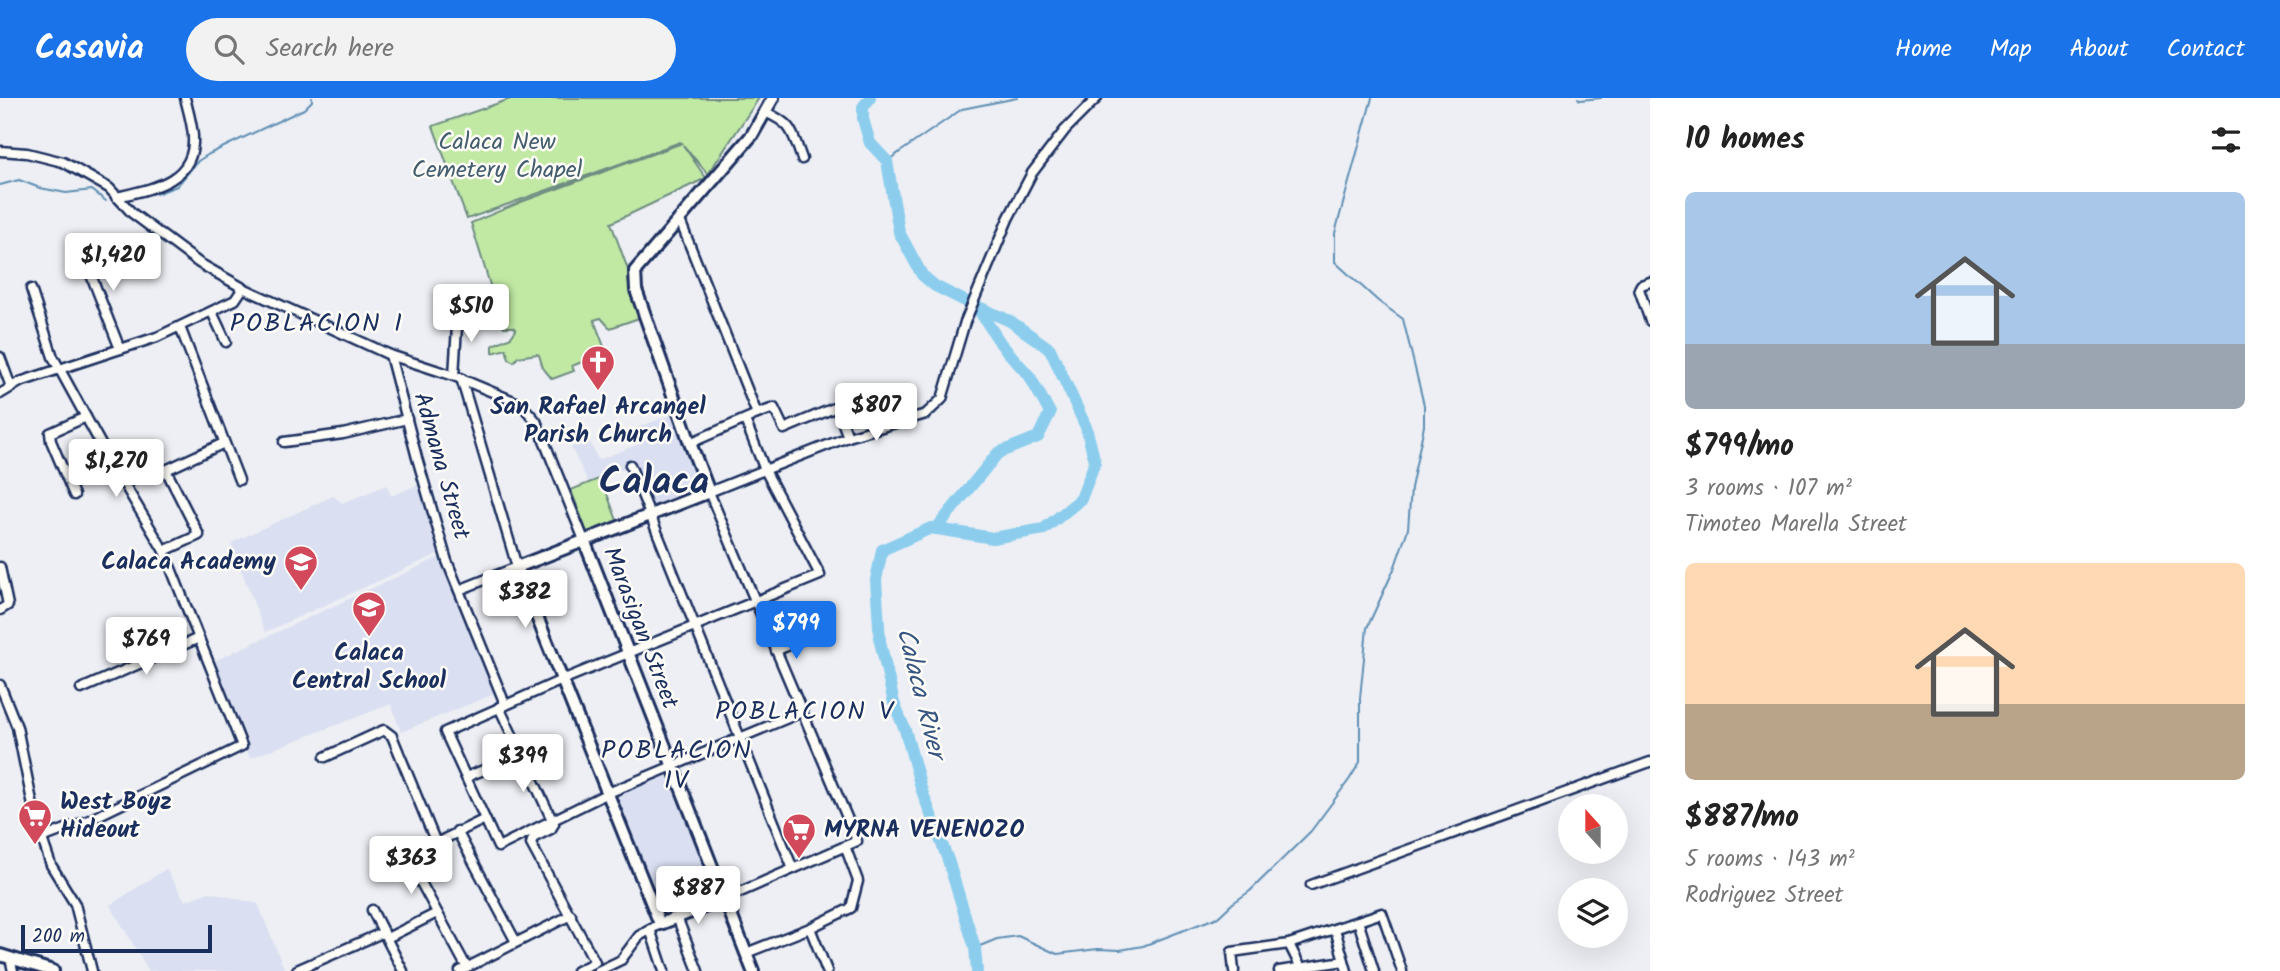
<!DOCTYPE html>
<html lang="en">
<head>
<meta charset="utf-8">
<style>
  body { margin:0; font-family:Kalam,sans-serif; background:#f2f2f2; color:#222; height:100vh; display:flex; flex-direction:column; font-size:26px; white-space:nowrap }
  * { box-sizing:border-box; margin:0 }
  p { font-size:23px; color:#767676 }
  .icon { flex:none; width:38px; height:38px; fill:none; stroke:currentColor; stroke-width:2; stroke-linecap:round; stroke-linejoin:round }
  .map { position:relative; flex:1; overflow:hidden }
  .drawer { display:flex; flex-direction:column; background:#fff; width:630px }
  .drawer>* { flex:none }
  .needle { width:46px; rotate:339deg }
  .controls { position:absolute; left:1558px; top:696px; display:grid; gap:14px }
  .controls a { display:grid; place-items:center; width:70px; height:70px; border-radius:50%; background:#fff; box-shadow:0 7px 28px #0002; font-size:35px }
  .scale { position:absolute; left:21px; bottom:18px; width:191px; box-sizing:border-box; padding-left:7px; border:4px solid #1b2f5e; border-top:0; font-size:19px; line-height:24px; white-space:nowrap; color:#1b2f5e; -webkit-text-stroke:5px #fdfcf7; paint-order:stroke }
  .price { position:absolute; translate:-50% -60px; padding:0 16px; border-radius:7px; background:#fff; color:#222; font-size:23px; line-height:46px; filter:drop-shadow(0 2px 4px #0008) }
  .price::after { content:''; position:absolute; left:50%; top:42px; width:21px; height:16px; margin-left:-10px; background:inherit; clip-path:polygon(0 0,100% 0,50% 100%) }
  .price.on { background:#1a73e8; color:#fff }
  ul { padding:0; list-style:none }
  li { display:grid; align-content:center; gap:14px; height:371px; padding:0 35px }
  li span { display:grid; place-items:center; height:217px; border-radius:10px; color:#555 }
  li>.icon { margin-inline-start:auto }
  span .icon { width:126px; height:126px; fill:#fffc; stroke-width:1 }
  li b { font-size:30px }
  h2 { display:flex; justify-content:space-between; align-items:center; height:84px; padding:0 35px; font-size:30px }
  header { display:flex; align-items:center; gap:42px; box-sizing:border-box; height:98px; padding:0 35px; background:#1a73e8; color:#fff }
  header strong { font-size:33px }
  nav { display:flex; gap:38px; margin-inline-start:auto; font-size:24px }
  .search { width:490px; height:63px; background:#f2f2f2; display:flex; align-items:center; gap:18px; box-sizing:border-box; padding:0 24px; border-radius:38px; color:#767676; font-size:26px }
  main { display:flex; flex:1; min-height:0 }
  .map>svg:first-child { display:block }
  .built { fill:#dadff1 }
  .green { fill:#c1e9a4; stroke:#6e8c81; stroke-width:2 }
  .lines { fill:none; stroke-linecap:round; stroke-linejoin:round }
  .stream { stroke:#5f8eb4; stroke-width:2 }
  .river { stroke:#8ccded; stroke-width:12 }
  .minor-casing { stroke:#1b2f5e; stroke-width:13 }
  .major-casing { stroke:#1b2f5e; stroke-width:16 }
  .minor { stroke:#fdfcf7; stroke-width:8 }
  .major { stroke:#fdfcf7; stroke-width:10 }
  .labels { text-anchor:middle; dominant-baseline:central; stroke-width:5; stroke-linejoin:round; paint-order:stroke }
  .park-label { font-size:24px; fill:#445e70; stroke:#fdfcf7 }
  .poi-label { font-size:24px; font-weight:bold; fill:#1b2f5e; stroke:#fdfcf7 }
  .street-label { font-size:24px; fill:#1b2f5e; stroke:#fdfcf7 }
  .neighbourhood-label { font-size:26px; letter-spacing:2px; fill:#1b2f5e; stroke:#fdfcf7 }
  .water-label { font-size:26px; font-style:italic; fill:#375682; stroke:#fdfcf7 }
  .town-label { font-size:38px; font-weight:bold; fill:#1b2f5e; stroke:#fdfcf7 }
</style>
</head>
<body>
<header>
<strong>Casavia</strong>
<div class="search"><svg class="icon" aria-label="search" viewBox="0 0 24 24"><circle cx="10" cy="10" r="6"/><path d="M15 15l6 6"/></svg>Search here</div>
<nav><a>Home</a><a>Map</a><a>About</a><a>Contact</a></nav>
</header>
<main>
<div class="map">
<svg width="1650" height="873" viewBox="0 0 1650 873">
  <rect width="100%" height="100%" fill="#edeff4"/>
  <filter id="ink" filterUnits="userSpaceOnUse"><feTurbulence type="fractalNoise" baseFrequency=".0143" numOctaves="2"/><feDisplacementMap in="SourceGraphic" scale="14" xChannelSelector="R" yChannelSelector="G"/><feConvolveMatrix kernelMatrix="1 2 1 2 8 2 1 2 1" color-interpolation-filters="sRGB"/></filter>
  <g filter="url(#ink)">
    <g class="built">
      <polygon points="671,317 683,348 687,347 704,392 653,412 635,367 588,384 571,349 589,342 598,362 642,345 637,330"/>
      <polygon points="423,385 440,455 265,534 231,445 333,398 342,405 387,387 391,398"/>
      <polygon points="440,459 494,596 401,634 391,606 250,660 210,565"/>
      <polygon points="667,675 716,798 662,820 613,697"/>
      <polygon points="166,771 185,803 209,794 258,806 285,873 149,873 110,807"/>
    </g>
    <g class="green">
      <polygon points="513,0 759,0 708,76 683,47 706,80 611,125 631,180 628,182 639,220 610,230 601,220 594,222 606,254 572,268 574,273 552,281 543,270 539,257 537,256 518,259 514,264 509,261 506,251 493,255 493,247 511,239 516,232 514,229 504,229 502,226 471,125 521,104 682,45 680,44 467,121 433,28"/>
      <polygon points="601,380 618,425 591,436 587,434 571,392"/>
    </g>
    <g class="lines">
      <g class="stream">
        <polyline points="1578,0 1580,2 1601,0"/>
        <polyline points="887,63 962,11 1017,0"/>
        <polyline points="0,87 19,82 40,90 66,95 92,92 106,103"/>
        <polyline points="156,96 177,88 198,63 209,56 304,11 312,3 312,0"/>
        <polyline points="975,850 997,841 1018,838 1057,856 1098,851 1120,852 1143,848 1218,819 1233,805 1250,793 1311,733 1349,682 1360,664 1360,600 1367,530 1394,471 1408,431 1411,390 1424,328 1424,307 1403,221 1378,203 1335,164 1335,135 1372,0"/>
      </g>
      <g class="river">
        <polyline points="870,0 863,9 863,21 870,45 887,63 899,134 922,177 935,188 965,203 1010,223 1050,251 1086,329 1095,364 1081,401 1044,431 993,440 931,430 882,452 876,482 880,543 894,605 905,632 922,693 948,762 975,850 977,873"/>
        <polyline points="936,431 998,355 1038,339 1050,315 1030,279 1001,246 977,209"/>
      </g>
      <g class="minor-casing">
        <g id="minor">
          <path d="M765,14c28,12 27,20 37,47"/>
          <polyline points="0,53 27,55 63,64 109,90 132,115 199,165 243,190 390,257 454,278 521,306 536,323 584,442"/>
          <path d="M116,99c35,-8 80,-15 77,-61 -1,-13 -5,-26 -8,-38"/>
          <polyline points="679,120 757,316 774,310 784,331 870,295"/>
          <polyline points="80,149 120,251"/>
          <polyline points="1650,184 1641,187 1639,191 1650,223"/>
          <polyline points="31,191 53,259 104,352 164,453 242,648 87,723 42,740"/>
          <polyline points="212,214 226,244"/>
          <polyline points="180,229 239,382"/>
          <polyline points="390,257 417,360 447,463 505,606"/>
          <polyline points="0,259 11,289"/>
          <polyline points="454,278 457,228 489,215"/>
          <polyline points="0,296 20,284 157,239 235,202 243,190"/>
          <polyline points="837,310 848,339"/>
          <polyline points="745,322 765,372 820,477 562,582 445,634 498,749 608,695 802,614"/>
          <polyline points="284,344 343,336 407,321"/>
          <polyline points="690,345 757,316"/>
          <polyline points="630,367 793,771"/>
          <polyline points="74,397 51,343 50,335 86,319"/>
          <polyline points="164,453 199,437 166,372 224,345"/>
          <polyline points="0,469 8,507 0,512"/>
          <polyline points="459,492 517,469 461,280"/>
          <polyline points="776,553 810,537"/>
          <polyline points="0,587 17,629 36,723 51,767 75,806 92,873"/>
          <polyline points="81,591 199,540"/>
          <polyline points="499,609 554,726 551,731 533,740 531,746 595,864 577,873"/>
          <polyline points="325,659 384,632 392,638 436,745 485,721"/>
          <polyline points="466,679 521,657"/>
          <polyline points="457,733 516,844"/>
          <polyline points="436,745 410,760 411,766 467,870"/>
          <polyline points="1311,787 1650,664"/>
          <polyline points="724,801 857,743 709,394 848,339 926,316 942,301 965,224 1008,121 1032,75 1065,32 1097,0"/>
          <polyline points="372,812 403,873"/>
          <polyline points="677,819 698,873"/>
          <polyline points="1358,823 1374,873"/>
          <polyline points="810,830 851,810 858,783 845,748"/>
          <polyline points="650,831 664,873"/>
          <polyline points="1335,831 1347,873"/>
          <polyline points="387,840 437,815"/>
          <polyline points="1289,846 1302,872"/>
          <polyline points="746,855 810,830 827,873"/>
          <polyline points="10,860 13,873"/>
          <polyline points="297,872 384,834"/>
          <polyline points="460,873 571,817"/>
          <polyline points="598,873 621,862 639,838 660,826"/>
          <polyline points="1234,873 1232,854 1289,846 1382,815 1402,873"/>
          <polyline points="1279,873 1344,863"/>
        </g>
      </g>
      <g class="major-casing">
        <g id="major">
          <polyline points="584,442 753,873"/>
          <polyline points="724,801 660,826 517,469 709,394 690,345 636,192 635,173 752,37 773,0"/>
          <polyline points="0,857 53,873"/>
        </g>
      </g>
      <use href="#minor" class="minor"/>
      <use href="#major" class="major"/>
    </g>
  </g>
  <defs>
    <g id="church-pin" transform="scale(1.75)"><path d="M0 17L-7.5 6A9.5 9.5 0 1 1 7.5 6Z" fill="#d1495b" stroke="#fdfcf7"/><path d="M-1.2-6h2.4v3.5h3.3v2.4h-3.3V6h-2.4V-.1h-3.3v-2.4h3.3Z" fill="#fff"/></g>
    <g id="school-pin" transform="scale(1.75)"><path d="M0 17L-7.5 6A9.5 9.5 0 1 1 7.5 6Z" fill="#d1495b" stroke="#fdfcf7"/><path d="M0-5L7-2L0 1L-7-2ZM-4 1L0 2.5L4 1V4Q0 6-4 4Z" fill="#fff"/></g>
    <g id="supermarket-pin" transform="scale(1.75)"><path d="M0 17L-7.5 6A9.5 9.5 0 1 1 7.5 6Z" fill="#d1495b" stroke="#fdfcf7"/><path d="M-6-5.5h2.5l.6 2H6L4.5 2H-2.5L-4.4-4H-6ZM-1.5 3.2a1.3 1.3 0 1 0 .1 0ZM3 3.2a1.3 1.3 0 1 0 .1 0Z" fill="#fff"/></g>
  </defs>
  <g fill-rule="evenodd">
    <use href="#church-pin" x="598" y="264"/>
    <use href="#school-pin" x="301" y="464"/>
    <use href="#school-pin" x="369" y="510"/>
    <use href="#supermarket-pin" x="35" y="718"/>
    <use href="#supermarket-pin" x="799" y="732"/>
  </g>
  <g class="labels">
    <g class="park-label">
      <text x="497" y="44">Calaca New<tspan x="497" dy="28">Cemetery Chapel</tspan></text>
    </g>
    <g class="poi-label">
      <text x="598" y="309">San Rafael Arcangel<tspan x="598" dy="28">Parish Church</tspan></text>
      <text x="276" y="464" text-anchor="end">Calaca Academy</text>
      <text x="369" y="555">Calaca<tspan x="369" dy="28">Central School</tspan></text>
      <text x="60" y="704" text-anchor="start">West Boyz<tspan x="60" dy="28">Hideout</tspan></text>
      <text x="824" y="732" text-anchor="start">MYRNA VENENOZO</text>
    </g>
    <g class="street-label">
      <text transform="translate(441 368) rotate(74)">Admana Street</text>
      <text transform="translate(640 530) rotate(69)">Marasigan Street</text>
    </g>
    <g class="neighbourhood-label">
      <text x="317" y="226">POBLACION I</text>
      <text x="805" y="614">POBLACION V</text>
      <text x="677" y="653">POBLACION<tspan x="677" dy="30">IV</tspan></text>
    </g>
    <g class="water-label">
      <text transform="translate(920 595) rotate(76)">Calaca River</text>
    </g>
    <g class="town-label">
      <text x="654" y="385">Calaca</text>
    </g>
  </g>
</svg>
<div class="controls">
<a><svg class="needle" viewBox="-14 -14 28 28"><path d="M0-13l5 13h-10z" fill="#e53935"/><path d="M0 13l5-13h-10z" fill="#767676"/></svg></a>
<a><svg class="icon" aria-label="layers" viewBox="0 0 24 24"><path d="M12 4l9 5-9 5-9-5zM3 14l9 5 9-5"/></svg></a>
</div>
<div class="scale">200 m</div>
<b class="price" style="left:113px;top:195px">$1,420</b>
<b class="price" style="left:471px;top:246px">$510</b>
<b class="price" style="left:876px;top:345px">$807</b>
<b class="price" style="left:116px;top:401px">$1,270</b>
<b class="price" style="left:525px;top:532px">$382</b>
<b class="price on" style="left:796px;top:563px">$799</b>
<b class="price" style="left:146px;top:579px">$769</b>
<b class="price" style="left:523px;top:696px">$399</b>
<b class="price" style="left:411px;top:798px">$363</b>
<b class="price" style="left:698px;top:828px">$887</b>
</div>
<section class="drawer">
<h2>10 homes<svg class="icon" aria-label="filters" viewBox="0 0 24 24"><path d="M4 7h16M4 17h16"/><circle cx="9" cy="7" r="2"/><circle cx="15" cy="17" r="2"/></svg></h2>
<ul>
<li><span style="background:linear-gradient(#a9c7e8 70%,#9aa5b1 0)"><svg class="icon" aria-label="home" viewBox="0 0 24 24"><path d="M3 11l9-7 9 7M6 9v11h12V9"/></svg></span><div><b>$799/mo</b><p>3 rooms · 107 m²</p><p>Timoteo Marella Street</p></div></li>
<li><span style="background:linear-gradient(#ffd9b3 65%,#b9a48a 0)"><svg class="icon" aria-label="home" viewBox="0 0 24 24"><path d="M3 11l9-7 9 7M6 9v11h12V9"/></svg></span><div><b>$887/mo</b><p>5 rooms · 143 m²</p><p>Rodriguez Street</p></div></li>
</ul>
</section>
</main>
</body>
</html>
